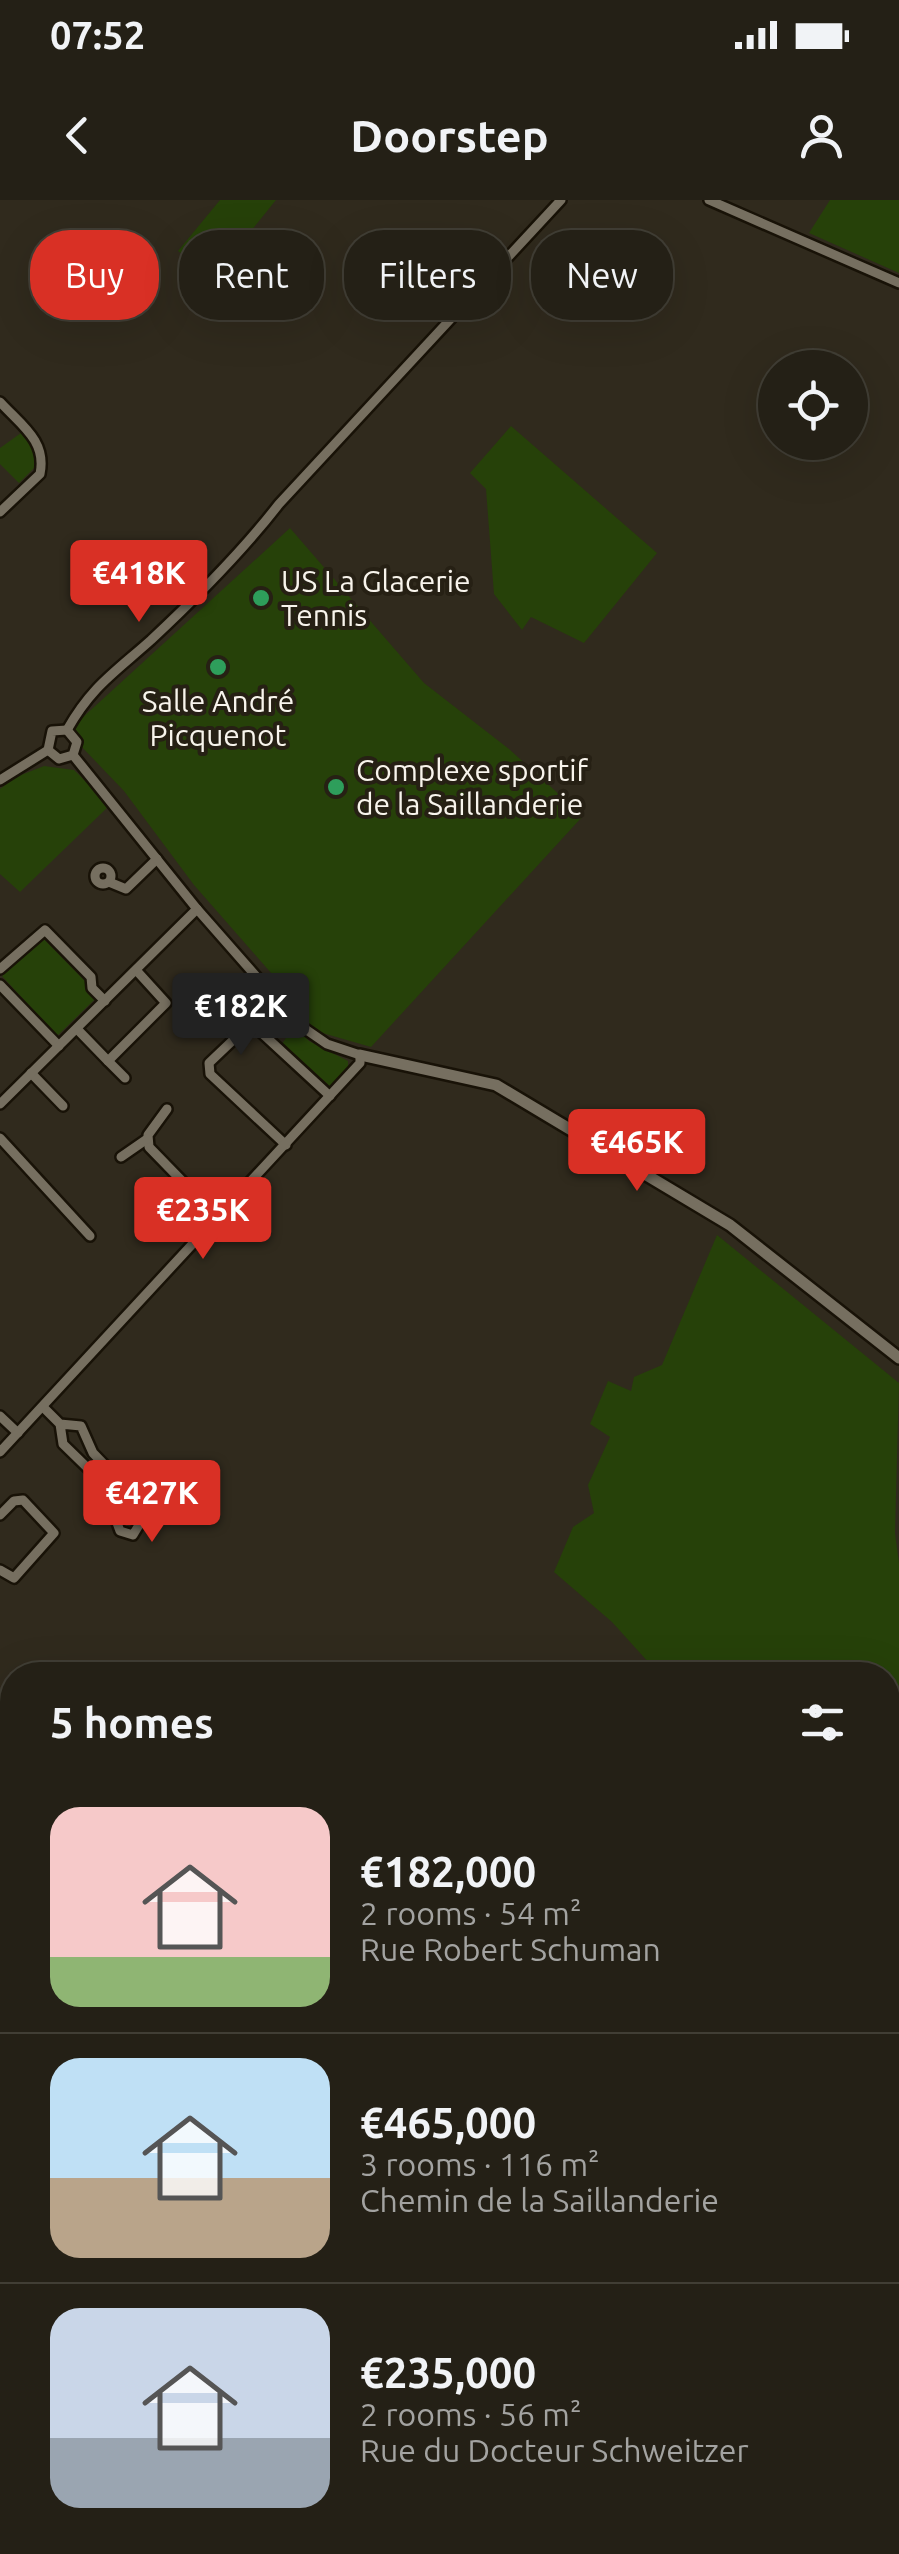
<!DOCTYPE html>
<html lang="en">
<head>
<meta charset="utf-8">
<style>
  body { margin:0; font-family:Ubuntu,sans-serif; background:#302d23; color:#f1f3f6; height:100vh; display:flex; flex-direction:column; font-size:38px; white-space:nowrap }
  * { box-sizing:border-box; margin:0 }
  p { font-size:32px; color:#a3a3a1 }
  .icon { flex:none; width:55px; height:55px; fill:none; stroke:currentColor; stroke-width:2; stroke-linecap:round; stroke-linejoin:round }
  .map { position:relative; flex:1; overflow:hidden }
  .drawer { position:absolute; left:0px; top:1462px; width:900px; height:892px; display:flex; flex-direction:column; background:#242016; border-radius:40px 40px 0 0; box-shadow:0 10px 40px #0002,0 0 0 2px #413e35 }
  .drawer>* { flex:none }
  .hud { position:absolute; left:30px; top:30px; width:840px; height:90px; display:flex; gap:20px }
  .fabs { position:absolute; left:758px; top:150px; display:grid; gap:20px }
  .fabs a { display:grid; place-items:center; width:110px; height:110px; border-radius:50%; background:#242016; box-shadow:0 10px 40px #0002,0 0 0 2px #413e35; font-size:50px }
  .price { position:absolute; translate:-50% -85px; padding:0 22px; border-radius:10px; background:#d93025; color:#fff; font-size:32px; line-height:65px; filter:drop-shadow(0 2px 5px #0008) }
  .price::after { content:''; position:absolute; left:50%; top:60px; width:30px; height:22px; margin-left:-15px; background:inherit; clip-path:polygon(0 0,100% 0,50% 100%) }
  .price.active { background:#222; color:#fff }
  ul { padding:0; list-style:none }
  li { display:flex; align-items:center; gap:30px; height:250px; padding:0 50px }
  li+li { border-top:2px solid #413e35 }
  li span { display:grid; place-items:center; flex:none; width:280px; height:200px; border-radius:30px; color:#555 }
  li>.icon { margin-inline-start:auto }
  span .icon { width:120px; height:120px; fill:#fffc; stroke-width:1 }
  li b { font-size:42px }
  h2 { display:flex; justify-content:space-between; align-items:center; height:120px; padding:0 50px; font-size:42px }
  .chip { padding:0 35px; border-radius:40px; background:#242016; box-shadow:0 10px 40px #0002,0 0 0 2px #413e35; font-size:35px; line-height:90px }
  .chip.active { background:#d93025; color:#fff }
  .status { display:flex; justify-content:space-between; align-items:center; height:70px; padding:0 50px; background:#242016; direction:ltr }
  .status svg { height:28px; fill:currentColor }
  header { display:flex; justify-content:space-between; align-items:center; height:130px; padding:0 50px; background:#242016; font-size:45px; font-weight:700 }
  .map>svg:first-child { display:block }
  .built { fill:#3a321e }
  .green { fill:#264109 }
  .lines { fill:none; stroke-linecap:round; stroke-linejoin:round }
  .minor-casing { stroke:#181207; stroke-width:14 }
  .tertiary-casing { stroke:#181207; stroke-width:16 }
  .primary-casing { stroke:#181207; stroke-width:19 }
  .trunk-casing { stroke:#181207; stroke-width:20 }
  .minor { stroke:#766f60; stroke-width:9 }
  .tertiary { stroke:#766f60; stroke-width:11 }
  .primary { stroke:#c08f7e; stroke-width:14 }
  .trunk { stroke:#d89a88; stroke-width:15 }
  .leisure-dot { fill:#2e9e5b; stroke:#262014; stroke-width:4 }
  .labels { text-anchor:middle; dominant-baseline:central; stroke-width:8; stroke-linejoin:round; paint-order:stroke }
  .poi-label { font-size:30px; fill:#f8f4ec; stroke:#262014; text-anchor:start }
</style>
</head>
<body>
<div class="status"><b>07:52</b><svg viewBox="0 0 49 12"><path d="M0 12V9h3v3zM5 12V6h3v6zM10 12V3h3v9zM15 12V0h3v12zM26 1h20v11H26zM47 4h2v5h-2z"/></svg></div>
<header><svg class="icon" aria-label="back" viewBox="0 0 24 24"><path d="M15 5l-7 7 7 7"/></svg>Doorstep<svg class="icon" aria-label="person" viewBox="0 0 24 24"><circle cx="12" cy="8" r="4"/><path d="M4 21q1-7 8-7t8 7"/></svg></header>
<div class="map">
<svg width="899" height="2354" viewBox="0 0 899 2354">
  <rect width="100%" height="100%" fill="#302a1d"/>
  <g class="built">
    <polygon points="12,1935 12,2174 0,2172 0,1952"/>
    <polygon points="80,2343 227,2343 229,2354 92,2354"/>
  </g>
  <g class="green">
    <polygon points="220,0 276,0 214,77 178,51"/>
    <polygon points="830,0 899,0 899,73 809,33"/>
    <polygon points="511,226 657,353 584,443 531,417 522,430 494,394 486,289 470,273"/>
    <polygon points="21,233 34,248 34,268 19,283 0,264 0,248"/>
    <polygon points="290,328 424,483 509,549 583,616 371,847 319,832 306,822 308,815 194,685 124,591 78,543 70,529"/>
    <polygon points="44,566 74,570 110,605 20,692 0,674 0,589 16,577"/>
    <polygon points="42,737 87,783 87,792 95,799 57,836 2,776"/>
    <polygon points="250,776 309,841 348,861 348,871 332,888 282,844 286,838 235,787"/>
    <polygon points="717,1035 899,1183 895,1333 899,1363 899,2228 888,2234 888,1475 660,1475 612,1422 554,1372 573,1327 594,1313 588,1285 610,1237 590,1224 608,1181 631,1191 634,1177 662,1165"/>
  </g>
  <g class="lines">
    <g class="minor-casing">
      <g id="minor">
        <polyline points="709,0 899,83"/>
        <path d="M0,202c21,23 47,39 40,72l-40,38"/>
        <path d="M67,530c25,-44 47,-57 84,-90 45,-42 90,-87 128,-136l282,-304"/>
        <polyline points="48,550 59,559 73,555 77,542 67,530"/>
        <polyline points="48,550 52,531 67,530"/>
        <polyline points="0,580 48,550"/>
        <circle cx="103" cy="676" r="8"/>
        <polyline points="109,682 126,689 157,659"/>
        <polyline points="0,769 45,730 91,777 92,788 105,801"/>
        <polyline points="0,785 59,846"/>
        <polyline points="77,829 108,861 166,803 136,770"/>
        <polyline points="108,861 125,878"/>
        <polyline points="31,873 63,906"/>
        <polyline points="0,904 197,709"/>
        <polyline points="167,909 148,935 149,947 218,1018"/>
        <polyline points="0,938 90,1036"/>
        <polyline points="286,945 210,874 209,863 251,823 330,896"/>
        <polyline points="121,957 147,939"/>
        <polyline points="43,1207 60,1224 63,1244 102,1282 120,1331 133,1335 139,1325 124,1285 93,1253 81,1226 60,1224"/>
        <polyline points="0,1216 18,1233"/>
        <polyline points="0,1252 360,863 360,855 327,844 298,824 197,709 73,555"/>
        <polyline points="0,1315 14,1301 23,1300 54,1333 14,1378 0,1370"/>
        <polyline points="0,1741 12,1732"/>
        <polyline points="888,1982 899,1977"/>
        <polyline points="172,2342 174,2354"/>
      </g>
    </g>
    <g class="tertiary-casing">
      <polyline id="tertiary" points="360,855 496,885 730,1025 899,1158"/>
    </g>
    <g class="primary-casing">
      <g id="primary">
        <polyline points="0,2073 12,2137"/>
        <polyline points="0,2131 12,2198"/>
        <polyline points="40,2354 71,2354"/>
      </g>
    </g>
    <g class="trunk-casing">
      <g id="trunk">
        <polyline points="888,2085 899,2077"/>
        <polyline points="532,2354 541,2342"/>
        <polyline points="548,2354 556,2342"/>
      </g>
    </g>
    <use href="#minor" class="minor"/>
    <use href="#tertiary" class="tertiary"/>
    <use href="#primary" class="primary"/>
    <use href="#trunk" class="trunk"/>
  </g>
  <g class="leisure-dot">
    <circle cx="261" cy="398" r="10"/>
    <circle cx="218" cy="467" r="10"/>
    <circle cx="336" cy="587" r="10"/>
  </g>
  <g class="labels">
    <g class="poi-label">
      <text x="281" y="381">US La Glacerie<tspan x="281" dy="34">Tennis</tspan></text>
      <text x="218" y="501" text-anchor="middle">Salle André<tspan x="218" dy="34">Picquenot</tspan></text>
      <text x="356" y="570">Complexe sportif<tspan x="356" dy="34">de la Saillanderie</tspan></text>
    </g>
  </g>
</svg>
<div class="fabs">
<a><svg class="icon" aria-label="locate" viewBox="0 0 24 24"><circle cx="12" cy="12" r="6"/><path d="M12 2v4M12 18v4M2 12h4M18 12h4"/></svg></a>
</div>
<b class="price" style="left:139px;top:425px">€418K</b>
<b class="price active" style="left:241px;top:858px">€182K</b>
<b class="price" style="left:637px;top:994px">€465K</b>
<b class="price" style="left:203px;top:1062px">€235K</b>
<b class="price" style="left:152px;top:1345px">€427K</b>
<div class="hud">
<a class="chip active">Buy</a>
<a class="chip">Rent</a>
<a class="chip">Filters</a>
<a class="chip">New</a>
</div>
<section class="drawer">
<h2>5 homes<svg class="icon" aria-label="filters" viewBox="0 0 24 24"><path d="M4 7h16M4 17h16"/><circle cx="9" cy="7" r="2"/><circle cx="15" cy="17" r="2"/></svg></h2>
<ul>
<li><span style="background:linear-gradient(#f6c9c9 75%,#8fb573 0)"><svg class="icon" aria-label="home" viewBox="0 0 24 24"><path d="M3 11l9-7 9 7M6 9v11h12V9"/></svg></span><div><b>€182,000</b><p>2 rooms · 54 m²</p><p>Rue Robert Schuman</p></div></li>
<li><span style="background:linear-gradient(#bfe0f5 60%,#b9a48a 0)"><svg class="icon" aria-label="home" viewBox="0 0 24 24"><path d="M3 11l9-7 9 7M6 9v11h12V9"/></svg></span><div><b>€465,000</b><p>3 rooms · 116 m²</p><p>Chemin de la Saillanderie</p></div></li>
<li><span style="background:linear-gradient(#c9d6e8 65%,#9aa5b1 0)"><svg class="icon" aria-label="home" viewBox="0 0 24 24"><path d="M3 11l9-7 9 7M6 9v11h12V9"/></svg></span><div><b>€235,000</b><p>2 rooms · 56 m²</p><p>Rue du Docteur Schweitzer</p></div></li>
</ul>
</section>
</div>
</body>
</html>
